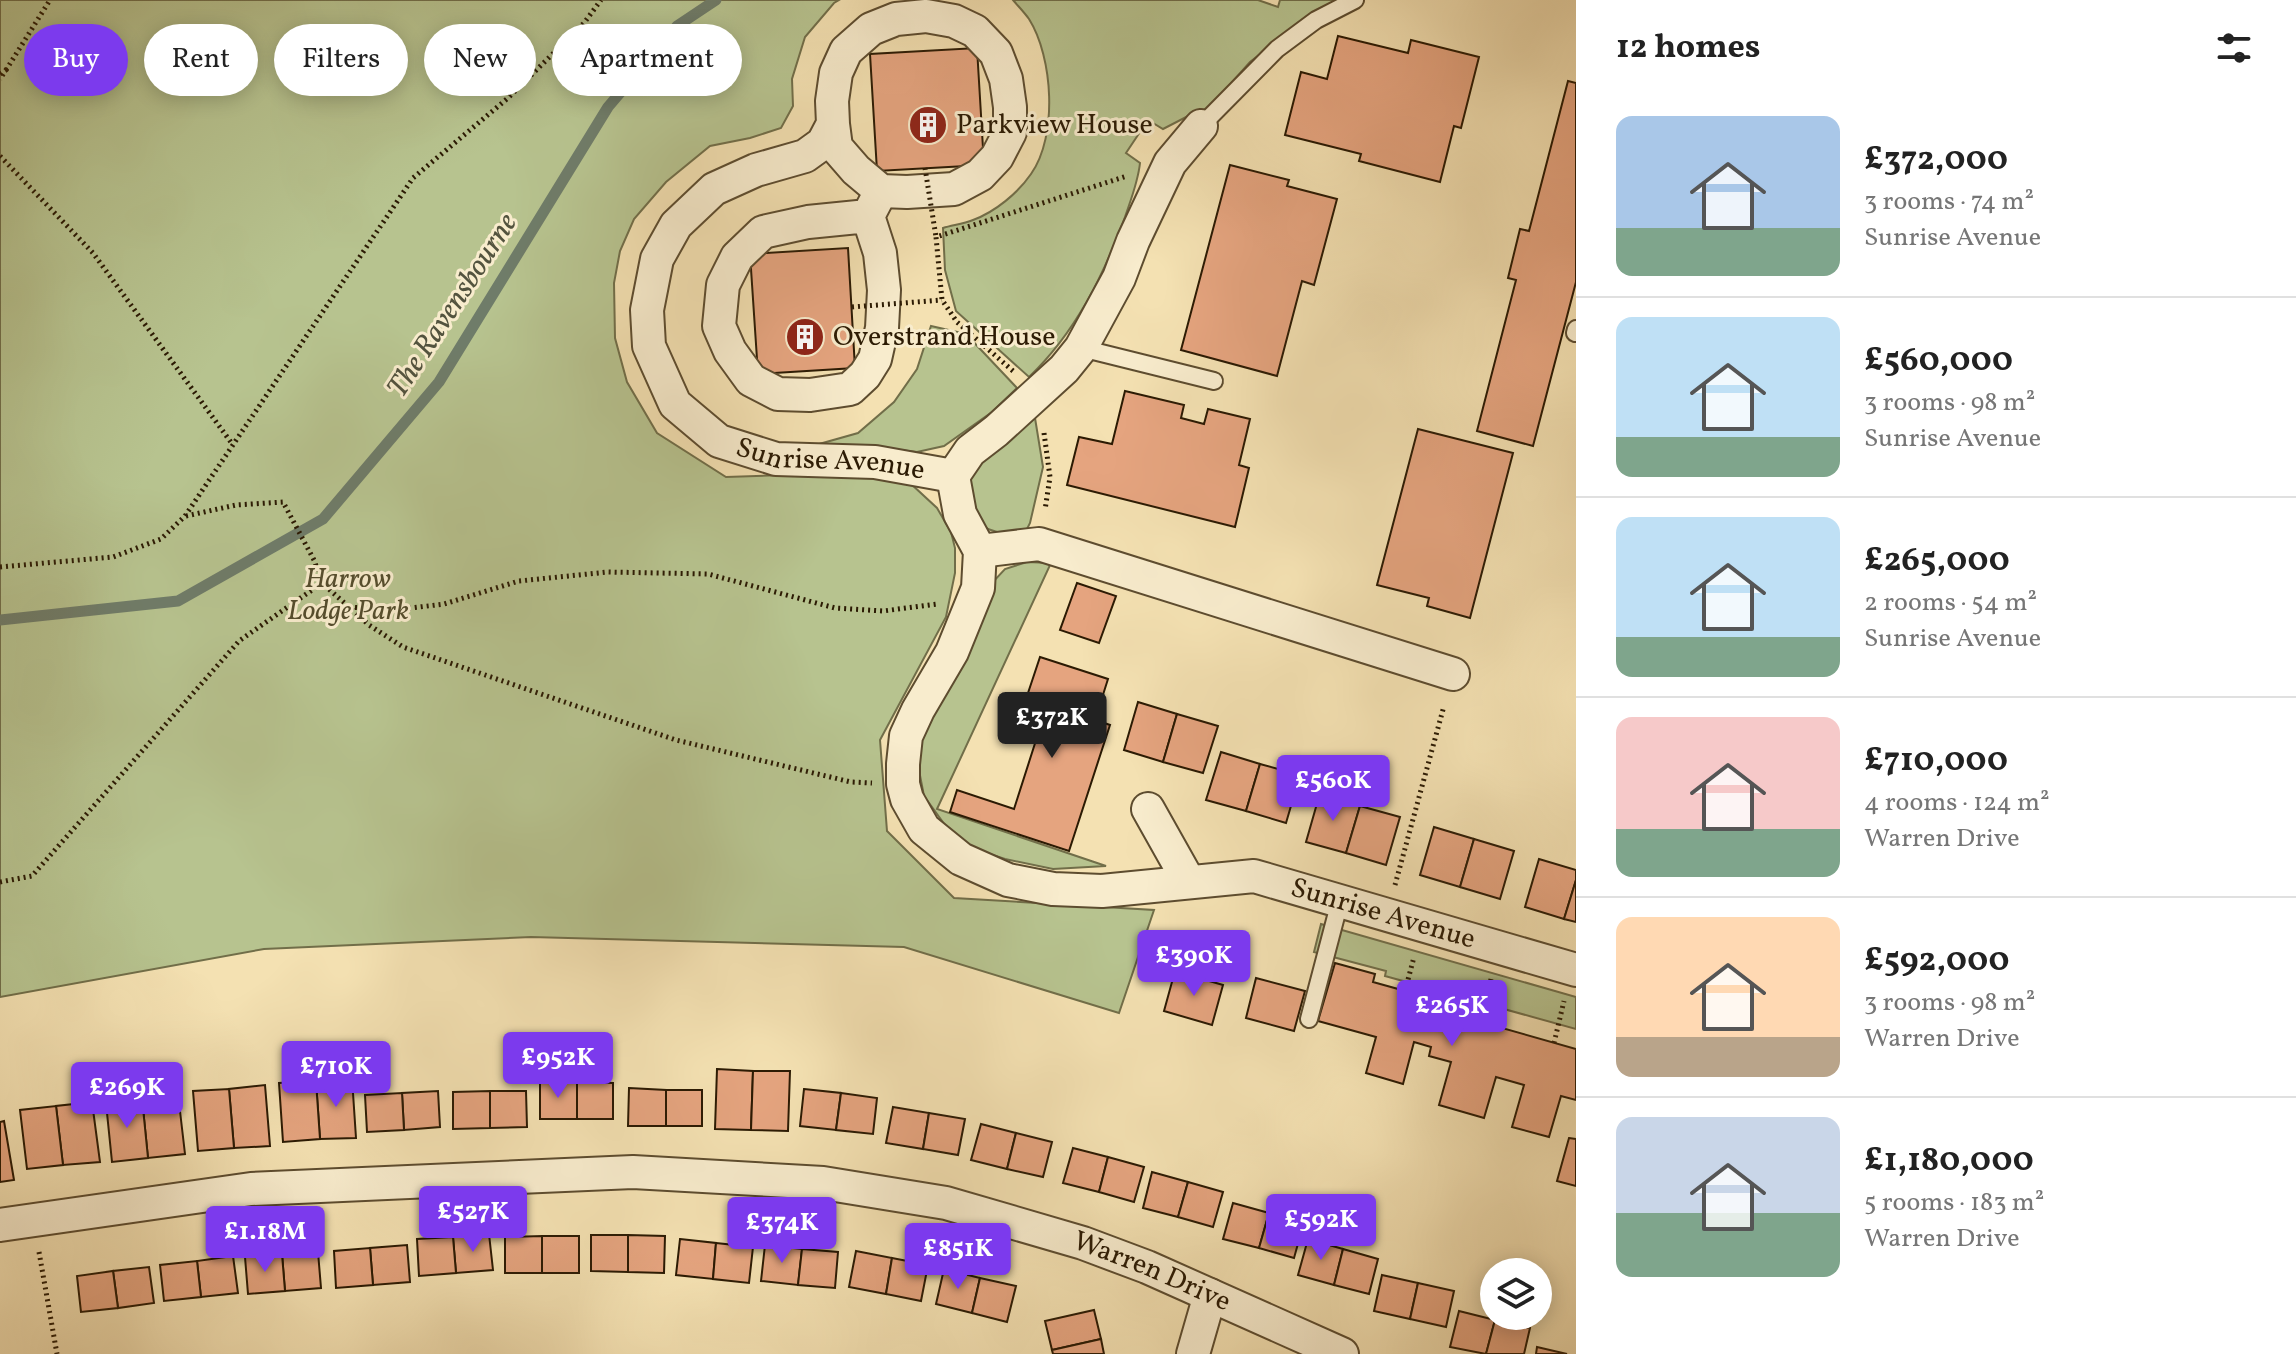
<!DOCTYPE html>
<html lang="en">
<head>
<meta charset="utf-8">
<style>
  body { margin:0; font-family:Vollkorn,serif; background:#f2f2f2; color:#222; height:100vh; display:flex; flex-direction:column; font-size:30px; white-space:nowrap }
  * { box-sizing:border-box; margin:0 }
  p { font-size:26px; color:#767676 }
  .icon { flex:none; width:44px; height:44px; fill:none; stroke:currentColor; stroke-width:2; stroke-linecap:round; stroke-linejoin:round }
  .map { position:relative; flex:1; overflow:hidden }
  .sheet { display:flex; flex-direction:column; background:#fff; width:720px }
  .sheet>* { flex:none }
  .banner { position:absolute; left:24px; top:24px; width:760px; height:72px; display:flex; gap:16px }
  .tools { position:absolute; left:1480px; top:1258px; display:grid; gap:16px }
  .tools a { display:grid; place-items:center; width:72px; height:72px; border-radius:50%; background:#fff; box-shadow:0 4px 20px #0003; font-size:40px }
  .price { position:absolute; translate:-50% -68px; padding:0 18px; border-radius:8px; background:#7c3aed; color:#fff; font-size:26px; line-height:52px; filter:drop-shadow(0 2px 4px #0008) }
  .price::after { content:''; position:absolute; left:50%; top:48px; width:24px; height:18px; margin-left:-12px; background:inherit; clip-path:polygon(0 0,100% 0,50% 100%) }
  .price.current { background:#222; color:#fff }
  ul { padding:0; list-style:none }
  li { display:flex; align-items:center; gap:24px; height:200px; padding:0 40px }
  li+li { border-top:2px solid #e0e0e0 }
  li span { display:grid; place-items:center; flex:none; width:224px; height:160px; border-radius:16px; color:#555 }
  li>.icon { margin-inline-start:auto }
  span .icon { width:96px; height:96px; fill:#fffc; stroke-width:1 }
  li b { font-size:34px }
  h2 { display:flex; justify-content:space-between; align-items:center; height:96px; padding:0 40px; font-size:34px }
  .tag { padding:0 28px; border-radius:36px; background:#fff; box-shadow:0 4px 20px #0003; font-size:28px; line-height:72px }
  .tag.current { background:#7c3aed; color:#fff }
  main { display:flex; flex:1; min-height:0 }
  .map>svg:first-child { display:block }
  .green { fill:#b7c38f; stroke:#716e49; stroke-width:2 }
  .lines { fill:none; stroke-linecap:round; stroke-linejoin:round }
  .stream { stroke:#6f7c69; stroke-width:11 }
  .building { fill:#e5a47f; stroke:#2b1a03; stroke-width:2 }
  .service-casing { stroke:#5d4c2f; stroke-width:20 }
  .minor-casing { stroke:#5d4c2f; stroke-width:36 }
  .path { stroke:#2b1a03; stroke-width:5; stroke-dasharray:2 4; stroke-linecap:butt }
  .service { stroke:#f8eccd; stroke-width:16 }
  .minor { stroke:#f8eccd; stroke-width:32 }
  .path-bridge { stroke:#2b1a03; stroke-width:5; stroke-dasharray:2 4; stroke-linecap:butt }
  .labels { text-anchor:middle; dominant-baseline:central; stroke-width:6; stroke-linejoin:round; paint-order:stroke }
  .poi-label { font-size:28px; fill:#2b1a03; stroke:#f8eccd; text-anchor:start }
  .street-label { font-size:28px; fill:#2b1a03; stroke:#f8eccd }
  .park-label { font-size:28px; font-style:italic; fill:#554d2d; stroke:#f8eccd }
  .water-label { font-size:30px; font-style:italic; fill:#53533e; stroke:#f8eccd }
</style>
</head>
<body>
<main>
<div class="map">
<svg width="1576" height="1354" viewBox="0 0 1576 1354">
  <rect width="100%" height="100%" fill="#f4e1b2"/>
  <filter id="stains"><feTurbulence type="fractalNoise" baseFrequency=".0025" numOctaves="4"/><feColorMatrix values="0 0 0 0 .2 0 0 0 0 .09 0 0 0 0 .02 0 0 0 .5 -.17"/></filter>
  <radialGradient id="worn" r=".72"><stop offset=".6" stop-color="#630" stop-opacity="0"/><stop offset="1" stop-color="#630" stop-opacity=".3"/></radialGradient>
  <g class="green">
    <polygon points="0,0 839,0 834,3 805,37 792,79 793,106 781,128 750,138 710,146 666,182 634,219 620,251 614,283 615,338 627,382 657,433 726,477 810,474 878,477 910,483 937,508 951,532 955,548 955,573 946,617 880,740 887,831 954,898 1154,910 1119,1013 904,947 531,937 264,949 0,997"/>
    <path d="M1013,0h245l20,7 2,-7h60l-47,29 -43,33 -49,55 -7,-4 -31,16 -15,-9 -22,33 14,10c-2,19 -9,36 -15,54 -22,60 -50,116 -96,160l-73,-66 -11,-41 -2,-42c10,-3 20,-4 30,-8 22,-8 45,-27 58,-46 27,-38 22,-117 -2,-155 -5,-7 -11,-13 -16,-19z"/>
    <polygon points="931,326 966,334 1017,388 992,412 944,446 917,452 857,445 812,446 858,433 894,402 917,369"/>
    <polygon points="1035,418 1043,467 1030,523 1026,531 1000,533 988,529 978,521 969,476 976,462"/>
    <polygon points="1027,562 1051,563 937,809 1106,866 1053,869 1005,859 971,848 945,825 924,796 917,760 926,723 960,671 990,585 1005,569"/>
    <polygon points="1321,924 1576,997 1576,1029 1385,976 1386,971 1314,952"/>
  </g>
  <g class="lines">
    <polyline class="stream" points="0,620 178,601 323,519 439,382 608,107 677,26 716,0"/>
  </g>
  <g class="building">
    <polygon points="1338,36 1408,53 1411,40 1479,57 1461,128 1454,126 1440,182 1359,161 1361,154 1285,135 1301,72 1327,79"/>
    <polygon points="977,48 984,165 877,171 870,54"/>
    <polygon points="1568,81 1576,83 1576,282 1533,446 1477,431 1516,280 1508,278 1520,229 1529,231"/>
    <polygon points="1230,165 1289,180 1287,186 1337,199 1314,285 1302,281 1277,376 1181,350"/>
    <polygon points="848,248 855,368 758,374 750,254"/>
    <polygon points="1125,391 1184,405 1181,418 1204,424 1208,409 1250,419 1239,465 1249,468 1235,527 1067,485 1079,437 1112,444"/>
    <polygon points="1418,429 1513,453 1470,618 1427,606 1429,598 1377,585"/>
    <polygon points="1077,583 1116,596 1099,643 1060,630"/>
    <polygon points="1040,657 1108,679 1095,720 1110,725 1069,851 950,812 957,790 1014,809 1046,709 1025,702"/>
    <polygon points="1138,702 1177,714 1163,762 1124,750"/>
    <polygon points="1177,714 1218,726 1203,773 1163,762"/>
    <polygon points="1221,752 1260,764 1246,811 1206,800"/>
    <polygon points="1260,764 1300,775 1286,823 1246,811"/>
    <polygon points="1320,793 1360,806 1346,853 1306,842"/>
    <polygon points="1360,806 1400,817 1386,865 1346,853"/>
    <polygon points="1434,827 1474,839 1460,887 1420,875"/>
    <polygon points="1474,839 1514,851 1500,899 1460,887"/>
    <polygon points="1539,859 1576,870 1576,880 1564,919 1525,907"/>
    <polygon points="1576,880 1576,922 1564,919"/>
    <polygon points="1335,963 1375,974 1373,982 1452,1004 1449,1013 1576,1049 1576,1100 1561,1096 1549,1137 1512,1127 1524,1085 1496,1077 1484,1118 1439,1105 1451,1062 1429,1056 1431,1047 1414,1042 1403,1084 1366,1073 1376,1037 1318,1021"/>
    <polygon points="1175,971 1223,985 1212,1025 1164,1011"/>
    <polygon points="1256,978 1305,991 1294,1031 1246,1018"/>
    <polygon points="717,1069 753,1071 751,1130 715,1129"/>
    <polygon points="753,1071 790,1071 788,1131 751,1130"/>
    <polygon points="352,1078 356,1138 320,1139 316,1081"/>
    <polygon points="316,1081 320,1139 283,1142 279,1083"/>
    <rect x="540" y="1082" width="37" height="37"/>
    <polygon points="577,1082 613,1083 613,1119 577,1119"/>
    <polygon points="265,1085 270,1146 234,1148 229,1089"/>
    <polygon points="629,1088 666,1090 666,1126 628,1126"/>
    <polygon points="229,1089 234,1148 198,1151 193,1091"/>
    <polygon points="804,1089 841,1093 836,1130 800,1126"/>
    <rect x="666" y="1090" width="36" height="36"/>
    <polygon points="438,1091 440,1127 404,1130 402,1093"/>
    <polygon points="490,1091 490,1128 453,1129 453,1092"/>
    <polygon points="490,1091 526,1091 527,1127 490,1128"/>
    <polygon points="402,1093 404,1130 367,1132 365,1095"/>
    <polygon points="841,1093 877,1098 873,1134 836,1130"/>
    <polygon points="178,1094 185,1154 148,1158 142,1098"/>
    <polygon points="142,1098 148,1158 112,1162 106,1103"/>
    <polygon points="92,1102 100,1162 63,1165 56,1106"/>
    <polygon points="56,1106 63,1165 27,1169 20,1110"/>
    <polygon points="893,1107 929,1113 923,1149 886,1143"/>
    <polygon points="929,1113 965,1119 958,1155 923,1149"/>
    <polygon points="4,1121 14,1180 0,1182 0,1122"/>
    <polygon points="981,1124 1016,1133 1007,1169 971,1160"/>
    <polygon points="1016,1133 1052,1142 1043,1177 1007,1169"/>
    <polygon points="1569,1138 1576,1139 1576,1186 1557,1181"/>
    <polygon points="1073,1148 1108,1157 1099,1192 1063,1183"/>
    <polygon points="1108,1157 1144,1167 1134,1202 1099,1192"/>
    <polygon points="1152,1172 1188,1182 1178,1217 1143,1208"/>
    <polygon points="1188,1182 1223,1192 1213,1227 1178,1217"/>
    <polygon points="1233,1203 1269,1213 1259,1248 1223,1239"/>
    <polygon points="1269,1213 1304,1222 1294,1258 1259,1248"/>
    <polygon points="489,1234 493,1270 456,1273 453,1237"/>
    <polygon points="591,1235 628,1235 628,1272 591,1271"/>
    <polygon points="628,1235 665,1236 664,1273 628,1272"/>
    <rect x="542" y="1236" width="37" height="37"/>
    <polygon points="542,1236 542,1273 505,1273 505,1237"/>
    <polygon points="453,1237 456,1273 419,1276 417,1239"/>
    <polygon points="680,1239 716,1243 713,1279 676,1275"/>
    <polygon points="1308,1239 1343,1249 1334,1285 1298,1275"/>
    <polygon points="716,1243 753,1247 749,1283 713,1279"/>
    <polygon points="407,1245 410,1282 373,1285 370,1248"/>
    <polygon points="765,1245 802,1249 798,1285 761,1281"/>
    <polygon points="370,1248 373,1285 336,1288 334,1251"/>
    <polygon points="802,1249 838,1252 835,1288 798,1285"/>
    <polygon points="1343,1249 1378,1259 1369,1294 1334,1285"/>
    <polygon points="856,1251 892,1258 886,1294 849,1287"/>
    <polygon points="318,1252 321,1288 285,1291 282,1254"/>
    <polygon points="282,1254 285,1291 248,1294 245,1257"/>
    <polygon points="233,1256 238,1293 201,1297 197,1261"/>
    <polygon points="892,1258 928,1265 921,1301 886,1294"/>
    <polygon points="197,1261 201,1297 164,1301 160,1265"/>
    <polygon points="149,1267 154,1303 118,1308 113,1271"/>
    <polygon points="944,1269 980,1278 972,1313 936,1304"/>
    <polygon points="113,1271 118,1308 81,1312 77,1276"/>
    <polygon points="1382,1275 1418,1283 1410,1319 1374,1311"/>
    <polygon points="980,1278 1016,1286 1007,1322 972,1313"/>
    <polygon points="1418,1283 1454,1291 1446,1327 1410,1319"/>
    <polygon points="1094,1310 1101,1339 1052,1350 1045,1321"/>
    <polygon points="1459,1311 1495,1320 1486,1354 1450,1347"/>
    <polygon points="1495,1320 1530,1328 1524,1354 1486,1354"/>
    <polygon points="1101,1339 1104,1354 1053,1354 1052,1350"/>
    <polygon points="1537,1347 1567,1354 1536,1354"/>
  </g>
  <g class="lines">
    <g class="service-casing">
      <g id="service">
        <polyline points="1201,126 1277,49 1316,20 1355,0"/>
        <polyline points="1575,333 1576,329"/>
        <polyline points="1081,348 1214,381"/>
        <polyline points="1309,1019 1340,901"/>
      </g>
    </g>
    <g class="minor-casing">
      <g id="minor">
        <path id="s1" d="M833,124l3,23 20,23 25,21 26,1 47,-3 26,-14 17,-18 13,-25v-25l-4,-28 -10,-26 -21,-22 -21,-10 -28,-5 -30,3 -25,10 -25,22 -10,22 -4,28 1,23 -10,19 -18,13 -49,14 -42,19 -38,36 -19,34 -10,51 2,36 26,58 44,37 57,18 99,3 78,14"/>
        <path id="s2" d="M1201,126l-31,37 -37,78 -14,37 -38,70 -17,21 -68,62 -26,20 -17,25 7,38 20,37 -2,37 -26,64 -34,58 -12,26 -3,28v20l4,15 17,30 37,30 47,21 45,9 49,2 152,-15 322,94"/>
        <polyline points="868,216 880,253 884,290 882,328 875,359 865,375 850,389 810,395 778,394 751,380 730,351 719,326 723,285 737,257 763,232 808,222 868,216 881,191"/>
        <polyline points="980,551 1039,544 1453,674"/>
        <polyline points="1148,809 1189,882"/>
        <path id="s3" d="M0,1225l251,-36 382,-17 190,11 123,20 137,40 64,24 195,87"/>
        <polyline points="1193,1354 1210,1295"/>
      </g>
    </g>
    <g class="path">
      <polyline points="6,70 50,0"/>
      <polyline points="0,74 6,70 0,79"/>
      <polyline points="0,156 93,253 233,445"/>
      <polyline points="1013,371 957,322 942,300 936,237 1127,176"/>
      <polyline points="1044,433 1050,477 1045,510"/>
      <polyline points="186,516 236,505 283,502 314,560 322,583 369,625 403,647 676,740 851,782 872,783"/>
      <polyline points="0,567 113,557 161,539 185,516 413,178 508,98 584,23 601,0"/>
      <polyline points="349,607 395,610 444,604 519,581 608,572 708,574 835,608 883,611 938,604"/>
      <polyline points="0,882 32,876 239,641 322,583"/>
      <polyline points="1395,885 1444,706"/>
      <polyline points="1405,991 1414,957"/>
      <polyline points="1482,1022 1491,979"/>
      <polyline points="1554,1043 1564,1001"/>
      <polyline points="39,1252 57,1354"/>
    </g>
    <use href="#service" class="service"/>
    <use href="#minor" class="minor"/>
    <g class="path-bridge">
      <polyline points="925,168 936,237"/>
      <polyline points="852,307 942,300"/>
    </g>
  </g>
  <defs>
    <g id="building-disc" transform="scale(2)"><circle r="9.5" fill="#8f2418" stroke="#f8eccd"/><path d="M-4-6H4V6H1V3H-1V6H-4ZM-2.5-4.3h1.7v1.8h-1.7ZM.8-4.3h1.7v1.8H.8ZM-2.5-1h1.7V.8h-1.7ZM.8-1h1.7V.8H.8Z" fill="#fff"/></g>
  </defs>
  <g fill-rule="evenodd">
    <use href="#building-disc" x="928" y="125"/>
    <use href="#building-disc" x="805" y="337"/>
  </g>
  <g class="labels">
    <g class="poi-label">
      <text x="956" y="125">Parkview House</text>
      <text x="833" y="337">Overstrand House</text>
    </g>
    <g class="street-label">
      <text stroke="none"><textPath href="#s1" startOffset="1126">Sunrise Avenue</textPath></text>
      <text stroke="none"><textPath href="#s2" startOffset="1298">Sunrise Avenue</textPath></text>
      <text stroke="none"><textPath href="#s3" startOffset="1168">Warren Drive</textPath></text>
    </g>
    <g class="park-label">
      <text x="348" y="579">Harrow<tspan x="348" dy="32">Lodge Park</tspan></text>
    </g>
    <g class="water-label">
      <text transform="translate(453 306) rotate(-57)">The Ravensbourne</text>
    </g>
  </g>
  <rect width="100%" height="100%" filter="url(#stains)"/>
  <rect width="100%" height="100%" fill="url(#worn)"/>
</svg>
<div class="tools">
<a><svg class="icon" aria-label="layers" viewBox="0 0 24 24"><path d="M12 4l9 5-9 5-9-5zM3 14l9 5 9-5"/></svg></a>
</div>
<b class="price current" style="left:1052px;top:760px">£372K</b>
<b class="price" style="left:1333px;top:823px">£560K</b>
<b class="price" style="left:1194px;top:998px">£390K</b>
<b class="price" style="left:1452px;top:1048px">£265K</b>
<b class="price" style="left:558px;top:1100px">£952K</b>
<b class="price" style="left:336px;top:1109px">£710K</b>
<b class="price" style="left:127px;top:1130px">£269K</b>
<b class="price" style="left:473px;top:1254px">£527K</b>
<b class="price" style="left:1321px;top:1262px">£592K</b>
<b class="price" style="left:782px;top:1265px">£374K</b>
<b class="price" style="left:265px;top:1274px">£1.18M</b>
<b class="price" style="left:958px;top:1291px">£851K</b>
<div class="banner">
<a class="tag current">Buy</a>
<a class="tag">Rent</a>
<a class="tag">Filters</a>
<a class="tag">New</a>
<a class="tag">Apartment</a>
</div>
</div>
<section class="sheet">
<h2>12 homes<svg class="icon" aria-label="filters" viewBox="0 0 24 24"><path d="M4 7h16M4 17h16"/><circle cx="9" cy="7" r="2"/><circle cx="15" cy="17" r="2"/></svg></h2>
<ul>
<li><span style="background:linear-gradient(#a9c7e8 70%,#7fa58c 0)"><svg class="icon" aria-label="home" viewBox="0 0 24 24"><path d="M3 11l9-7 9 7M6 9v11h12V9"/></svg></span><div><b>£372,000</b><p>3 rooms · 74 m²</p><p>Sunrise Avenue</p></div></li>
<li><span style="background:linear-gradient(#bfe0f5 75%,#7fa58c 0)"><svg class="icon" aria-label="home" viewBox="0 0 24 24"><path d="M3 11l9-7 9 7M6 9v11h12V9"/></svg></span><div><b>£560,000</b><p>3 rooms · 98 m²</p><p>Sunrise Avenue</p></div></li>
<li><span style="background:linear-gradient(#bfe0f5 75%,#7fa58c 0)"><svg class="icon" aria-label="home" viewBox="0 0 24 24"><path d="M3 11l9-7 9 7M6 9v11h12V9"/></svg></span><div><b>£265,000</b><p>2 rooms · 54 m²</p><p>Sunrise Avenue</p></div></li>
<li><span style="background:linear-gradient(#f6c9c9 70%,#7fa58c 0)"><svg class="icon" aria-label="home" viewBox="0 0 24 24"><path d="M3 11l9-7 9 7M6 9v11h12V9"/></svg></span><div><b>£710,000</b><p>4 rooms · 124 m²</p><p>Warren Drive</p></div></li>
<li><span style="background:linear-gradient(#ffd9b3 75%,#b9a48a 0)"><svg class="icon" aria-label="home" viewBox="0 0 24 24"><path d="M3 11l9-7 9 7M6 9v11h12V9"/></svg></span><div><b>£592,000</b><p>3 rooms · 98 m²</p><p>Warren Drive</p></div></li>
<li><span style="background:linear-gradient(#c9d6e8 60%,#7fa58c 0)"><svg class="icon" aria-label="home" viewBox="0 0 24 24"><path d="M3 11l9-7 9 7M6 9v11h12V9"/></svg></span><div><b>£1,180,000</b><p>5 rooms · 183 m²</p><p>Warren Drive</p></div></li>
</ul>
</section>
</main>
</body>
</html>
